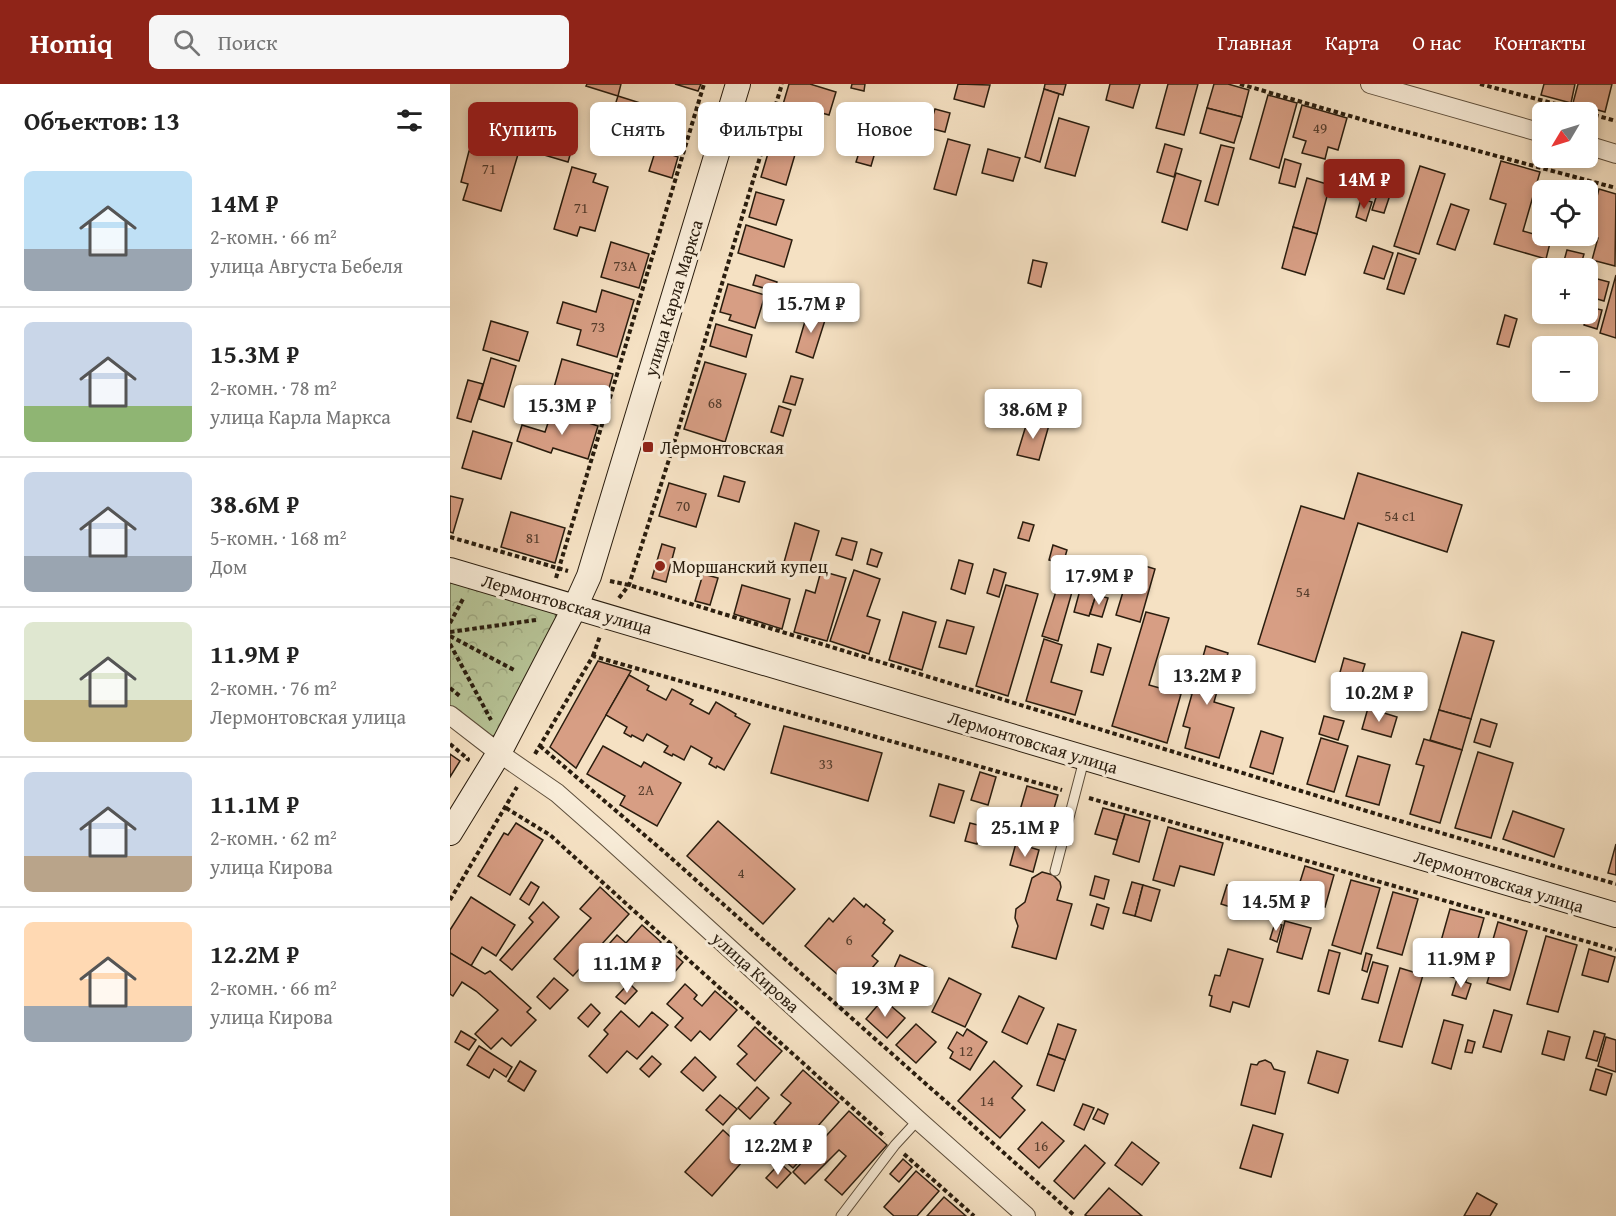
<!DOCTYPE html>
<html lang="ru">
<head>
<meta charset="utf-8">
<style>
  body { margin:0; font-family:"Gentium Book Plus",serif; background:#f6f6f6; color:#222; height:100vh; display:flex; flex-direction:column; font-size:22px; white-space:nowrap }
  * { box-sizing:border-box; margin:0 }
  p { font-size:20px; color:#767676 }
  .icon { flex:none; width:33px; height:33px; fill:none; stroke:currentColor; stroke-width:2; stroke-linecap:round; stroke-linejoin:round }
  .map { position:relative; flex:1; overflow:hidden }
  .sheet { display:flex; flex-direction:column; background:#fff; width:450px }
  .sheet>* { flex:none }
  .top-card { position:absolute; left:18px; top:18px; width:570px; height:54px; display:flex; gap:12px }
  .needle { width:39px; rotate:232deg }
  .fabs { position:absolute; left:1082px; top:18px; display:grid; gap:12px }
  .fabs a { display:grid; place-items:center; width:66px; height:66px; border-radius:9px; background:#fff; box-shadow:0 3px 9px #0003; font-size:30px }
  .price { position:absolute; translate:-50% -51px; padding:0 14px; border-radius:6px; background:#fff; color:#222; font-size:20px; line-height:39px; filter:drop-shadow(0 2px 3px #0008) }
  .price::after { content:''; position:absolute; left:50%; top:36px; width:18px; height:14px; margin-left:-9px; background:inherit; clip-path:polygon(0 0,100% 0,50% 100%) }
  .price.active { background:#8f2418; color:#fff }
  ul { padding:0; list-style:none }
  li { display:flex; align-items:center; gap:18px; height:150px; padding:0 24px }
  li+li { border-top:2px solid #e0e0e0 }
  li span { display:grid; place-items:center; flex:none; width:168px; height:120px; border-radius:9px; color:#555 }
  li>.icon { margin-inline-start:auto }
  span .icon { width:72px; height:72px; fill:#fffc; stroke-width:1 }
  li b { font-size:26px }
  h2 { display:flex; justify-content:space-between; align-items:center; height:72px; padding:0 24px; font-size:26px }
  .pill { padding:0 21px; border-radius:9px; background:#fff; box-shadow:0 3px 9px #0003; font-size:21px; line-height:54px }
  .pill.active { background:#8f2418; color:#fff }
  header { display:flex; align-items:center; gap:36px; box-sizing:border-box; height:84px; padding:0 30px; background:#8f2418; color:#fff }
  header strong { font-size:28px }
  nav { display:flex; gap:33px; margin-inline-start:auto; font-size:21px }
  .search { width:420px; height:54px; background:#f6f6f6; display:flex; align-items:center; gap:15px; box-sizing:border-box; padding:0 21px; border-radius:9px; color:#767676; font-size:22px }
  main { display:flex; flex:1; min-height:0 }
  .map>svg:first-child { display:block }
  .park { fill:url(#park-crowns); stroke:#707052; stroke-width:1.5 }
  .building { fill:#d79e84; stroke:#2a1d0e; stroke-width:1.5 }
  .lines { fill:none; stroke-linecap:round; stroke-linejoin:round }
  .lane-casing { stroke:#5d4e3b; stroke-width:11 }
  .street-casing { stroke:#5d4e3b; stroke-width:20 }
  .secondary-casing { stroke:#2a1d0e; stroke-width:26 }
  .path { stroke:#2a1d0e; stroke-width:4; stroke-dasharray:4.5 3; stroke-linecap:butt }
  .lane { stroke:#f8ecd8; stroke-width:9 }
  .street { stroke:#f8ecd8; stroke-width:18 }
  .secondary { stroke:#f8ecd8; stroke-width:24 }
  .poi-dot { fill:#8f2418; stroke:#f8ecd8; stroke-width:2 }
  .labels { text-anchor:middle; dominant-baseline:central; stroke-width:6; stroke-linejoin:round; paint-order:stroke }
  .number-label { font-size:15px; fill:#553d2c }
  .street-label { font-size:18px; fill:#2a1d0e; stroke:#f8ecd8 }
  .poi-label { font-size:18px; fill:#2a1d0e; stroke:#f8ecd8; text-anchor:start }
</style>
</head>
<body>
<header>
<strong>Homiq</strong>
<div class="search"><svg class="icon" aria-label="search" viewBox="0 0 24 24"><circle cx="10" cy="10" r="6"/><path d="M15 15l6 6"/></svg>Поиск</div>
<nav><a>Главная</a><a>Карта</a><a>О нас</a><a>Контакты</a></nav>
</header>
<main>
<section class="sheet">
<h2>Объектов: 13<svg class="icon" aria-label="filters" viewBox="0 0 24 24"><path d="M4 7h16M4 17h16"/><circle cx="9" cy="7" r="2"/><circle cx="15" cy="17" r="2"/></svg></h2>
<ul>
<li><span style="background:linear-gradient(#bfe0f5 65%,#9aa5b1 0)"><svg class="icon" aria-label="home" viewBox="0 0 24 24"><path d="M3 11l9-7 9 7M6 9v11h12V9"/></svg></span><div><b>14M ₽</b><p>2-комн. · 66 m²</p><p>улица Августа Бебеля</p></div></li>
<li><span style="background:linear-gradient(#c9d6e8 70%,#8fb573 0)"><svg class="icon" aria-label="home" viewBox="0 0 24 24"><path d="M3 11l9-7 9 7M6 9v11h12V9"/></svg></span><div><b>15.3M ₽</b><p>2-комн. · 78 m²</p><p>улица Карла Маркса</p></div></li>
<li><span style="background:linear-gradient(#c9d6e8 70%,#9aa5b1 0)"><svg class="icon" aria-label="home" viewBox="0 0 24 24"><path d="M3 11l9-7 9 7M6 9v11h12V9"/></svg></span><div><b>38.6M ₽</b><p>5-комн. · 168 m²</p><p>Дом</p></div></li>
<li><span style="background:linear-gradient(#dfe7d0 65%,#c2b280 0)"><svg class="icon" aria-label="home" viewBox="0 0 24 24"><path d="M3 11l9-7 9 7M6 9v11h12V9"/></svg></span><div><b>11.9M ₽</b><p>2-комн. · 76 m²</p><p>Лермонтовская улица</p></div></li>
<li><span style="background:linear-gradient(#c9d6e8 70%,#b9a48a 0)"><svg class="icon" aria-label="home" viewBox="0 0 24 24"><path d="M3 11l9-7 9 7M6 9v11h12V9"/></svg></span><div><b>11.1M ₽</b><p>2-комн. · 62 m²</p><p>улица Кирова</p></div></li>
<li><span style="background:linear-gradient(#ffd9b3 70%,#9aa5b1 0)"><svg class="icon" aria-label="home" viewBox="0 0 24 24"><path d="M3 11l9-7 9 7M6 9v11h12V9"/></svg></span><div><b>12.2M ₽</b><p>2-комн. · 66 m²</p><p>улица Кирова</p></div></li>
</ul>
</section>
<div class="map">
<svg width="1166" height="1132" viewBox="0 0 1166 1132">
  <defs>
    <pattern id="park-crowns" width="20" height="18" patternUnits="userSpaceOnUse" patternTransform="scale(1.5)"><rect width="20" height="18" fill="#b7c497"/><path d="M2 6a3 3 0 1 1 6 0M12 15a3 3 0 1 1 6 0" fill="none" stroke="#9ea881"/></pattern>
  </defs>
  <rect width="100%" height="100%" fill="#f5e1c3"/>
  <filter id="stains"><feTurbulence type="fractalNoise" baseFrequency=".00333" numOctaves="4"/><feColorMatrix values="0 0 0 0 .2 0 0 0 0 .09 0 0 0 0 .02 0 0 0 .5 -.17"/></filter>
  <radialGradient id="worn" r=".72"><stop offset=".6" stop-color="#630" stop-opacity="0"/><stop offset="1" stop-color="#630" stop-opacity=".3"/></radialGradient>
  <path class="park" d="M0,493l105,35 1,7 -57,115c-6,3 -9,2 -14,0l-35,-28z"/>
  <g class="building">
    <polygon points="137,0 171,0 168,12 136,2"/>
    <polygon points="225,0 251,0 248,7"/>
    <polygon points="339,0 360,0 386,8 379,31 358,25 353,41 329,34"/>
    <polygon points="402,0 415,0 414,7 401,4"/>
    <polygon points="508,0 540,1 534,23 504,15"/>
    <polygon points="595,0 616,0 613,11 594,5"/>
    <polygon points="660,0 690,0 683,24 656,16"/>
    <polygon points="718,0 748,0 734,51 706,44"/>
    <polygon points="764,0 778,0 799,6 792,33 757,24"/>
    <polygon points="1094,0 1125,0 1121,19 1091,11"/>
    <polygon points="1128,0 1162,0 1155,28 1123,19"/>
    <polygon points="594,5 609,10 590,78 575,73"/>
    <polygon points="818,11 847,19 829,84 800,75"/>
    <polygon points="168,12 225,30 215,61 158,43"/>
    <polygon points="852,21 897,34 888,66 878,63 875,75 852,69 856,57 843,53"/>
    <polygon points="757,24 792,33 784,59 750,49"/>
    <polygon points="485,25 500,29 495,48 479,44"/>
    <polygon points="609,34 639,43 625,92 595,84"/>
    <polygon points="93,37 127,47 118,78 84,68"/>
    <polygon points="417,43 431,48 421,82 406,78"/>
    <polygon points="324,49 349,57 336,101 311,93"/>
    <polygon points="498,55 520,61 506,111 484,105"/>
    <polygon points="31,56 69,67 51,127 13,116 18,100 11,98 19,67 26,70"/>
    <polygon points="715,60 732,65 724,93 707,88"/>
    <polygon points="771,61 784,64 768,121 755,117"/>
    <polygon points="206,65 228,73 222,94 199,87"/>
    <polygon points="538,65 570,74 563,97 532,89"/>
    <polygon points="835,75 851,80 845,103 829,99"/>
    <polygon points="1051,77 1090,88 1073,147 1101,155 1096,175 1044,160 1056,120 1040,115"/>
    <polygon points="970,82 995,90 969,170 944,162"/>
    <polygon points="122,83 146,90 143,98 158,103 145,147 130,143 127,152 104,145"/>
    <polygon points="726,89 751,97 737,146 712,138"/>
    <polygon points="857,94 880,101 867,150 843,143"/>
    <polygon points="930,101 942,105 934,129 922,126"/>
    <polygon points="1149,105 1166,110 1165,182 1142,176 1148,154 1137,151 1137,150"/>
    <polygon points="306,108 334,116 326,141 299,133"/>
    <polygon points="911,115 922,118 916,137 906,133"/>
    <polygon points="1001,120 1019,126 1005,166 987,160"/>
    <polygon points="296,141 342,156 334,183 288,169"/>
    <polygon points="843,143 867,150 855,191 832,184"/>
    <polygon points="161,158 199,170 189,204 151,193"/>
    <polygon points="923,162 943,169 934,195 914,189"/>
    <polygon points="1117,166 1134,170 1130,184 1112,184"/>
    <polygon points="948,169 966,175 954,210 937,205"/>
    <polygon points="583,176 597,179 591,203 578,199"/>
    <polygon points="306,191 327,198 324,207 303,201"/>
    <polygon points="1166,191 1166,254 1150,249"/>
    <polygon points="1140,193 1159,198 1154,217 1137,212 1137,203"/>
    <polygon points="278,200 315,211 305,244 279,236 281,231 270,228"/>
    <polygon points="152,206 184,216 167,273 127,261 131,246 107,239 113,218 146,228"/>
    <polygon points="1139,223 1152,226 1147,245 1134,241"/>
    <polygon points="358,227 376,233 363,274 346,268"/>
    <polygon points="1055,231 1067,235 1059,263 1047,260"/>
    <polygon points="41,237 78,248 69,277 33,266"/>
    <polygon points="266,240 302,251 296,273 260,262"/>
    <polygon points="41,274 66,282 54,323 29,315"/>
    <polygon points="112,275 163,290 154,322 103,307"/>
    <polygon points="255,278 296,290 275,358 234,345"/>
    <polygon points="341,292 353,295 345,321 333,318"/>
    <polygon points="18,296 33,300 21,338 7,334"/>
    <polygon points="329,322 341,326 333,352 321,348"/>
    <polygon points="102,327 148,342 138,375 103,364 101,369 67,357 72,341 95,348"/>
    <polygon points="578,335 599,341 589,376 567,371"/>
    <polygon points="23,347 62,359 51,395 12,384"/>
    <polygon points="908,389 1012,421 997,468 908,439 865,578 808,560 851,422 894,435"/>
    <polygon points="274,392 295,398 289,418 268,412"/>
    <polygon points="219,399 256,410 246,443 209,432"/>
    <polygon points="0,412 13,415 3,449 0,448"/>
    <polygon points="61,428 115,444 105,479 51,463"/>
    <polygon points="573,438 584,441 579,457 568,454"/>
    <polygon points="345,439 369,447 357,489 333,482"/>
    <polygon points="392,454 407,458 402,476 386,471"/>
    <polygon points="212,460 225,464 216,498 202,494"/>
    <polygon points="603,461 617,466 613,480 599,476"/>
    <polygon points="421,465 432,469 427,483 417,480"/>
    <polygon points="509,476 523,480 515,510 501,505"/>
    <polygon points="682,478 705,485 690,538 666,531"/>
    <polygon points="544,485 556,489 549,513 537,509"/>
    <polygon points="404,486 430,495 417,532 430,536 419,570 380,557"/>
    <polygon points="371,487 396,494 377,557 344,548 356,506 365,509"/>
    <polygon points="253,490 268,494 260,521 245,517"/>
    <polygon points="292,501 340,515 332,545 284,530"/>
    <polygon points="556,501 588,510 558,612 526,602"/>
    <polygon points="607,504 622,508 608,557 592,552"/>
    <polygon points="630,506 646,511 639,532 624,528"/>
    <polygon points="646,511 658,514 652,533 640,530"/>
    <polygon points="453,528 486,538 472,586 439,576"/>
    <polygon points="696,528 719,534 699,601 731,610 717,659 662,642"/>
    <polygon points="497,536 524,543 516,570 489,563"/>
    <polygon points="1012,548 1044,557 1021,635 989,626"/>
    <polygon points="594,555 612,561 601,598 632,607 625,631 576,617"/>
    <polygon points="648,560 661,564 653,591 641,588"/>
    <polygon points="756,562 778,569 764,618 784,624 769,674 735,664 740,644 733,642 742,610 733,607 740,584 749,587"/>
    <polygon points="894,574 915,580 904,616 884,610"/>
    <polygon points="148,577 181,587 126,684 100,663"/>
    <polygon points="179,591 199,602 197,606 216,616 222,605 243,616 240,620 259,630 266,618 286,630 285,632 300,640 274,686 267,682 266,684 259,680 262,674 241,662 234,676 223,670 222,672 214,668 218,662 197,650 193,657 182,651 181,653 174,649 177,643 156,631"/>
    <polygon points="918,624 947,633 941,653 912,645"/>
    <polygon points="989,626 1021,635 1012,666 980,656"/>
    <polygon points="874,632 894,637 888,656 869,650"/>
    <polygon points="1031,635 1047,640 1040,663 1024,658"/>
    <polygon points="334,642 432,669 418,717 321,689"/>
    <polygon points="811,647 833,654 823,690 800,683"/>
    <polygon points="871,654 898,662 884,708 857,700"/>
    <polygon points="974,655 1012,666 990,739 960,730 974,682 966,680"/>
    <polygon points="153,662 191,683 194,678 231,699 207,742 170,721 175,712 137,690"/>
    <polygon points="1028,668 1063,679 1041,754 1005,744"/>
    <polygon points="0,670 10,677 0,693"/>
    <polygon points="908,672 940,681 929,721 896,712"/>
    <polygon points="530,688 546,693 538,721 521,716"/>
    <polygon points="489,700 514,707 504,739 480,732"/>
    <polygon points="577,702 608,711 597,748 566,740"/>
    <polygon points="653,724 675,730 667,756 645,750"/>
    <polygon points="1063,727 1114,745 1104,773 1053,755"/>
    <polygon points="675,730 700,737 689,778 663,770"/>
    <polygon points="268,737 345,805 313,840 237,772"/>
    <polygon points="66,739 93,756 60,811 28,792 54,749 58,751"/>
    <polygon points="520,739 532,742 527,760 515,757"/>
    <polygon points="718,743 773,759 764,791 730,782 724,802 703,796"/>
    <polygon points="566,759 589,766 583,788 560,781"/>
    <polygon points="1166,760 1166,791 1158,789"/>
    <polygon points="855,782 884,791 875,823 845,814"/>
    <polygon points="592,788 603,791 610,798 611,803 607,816 622,820 606,875 562,863 568,842 565,834 566,825 575,818 582,794"/>
    <polygon points="645,792 659,796 654,815 640,811"/>
    <polygon points="901,796 930,804 911,870 882,861"/>
    <polygon points="81,798 89,803 79,821 70,815"/>
    <polygon points="682,798 693,801 685,832 673,829"/>
    <polygon points="693,801 710,806 701,837 685,832"/>
    <polygon points="777,801 792,805 787,825 771,820"/>
    <polygon points="150,803 179,830 123,892 104,875 141,834 130,825"/>
    <polygon points="943,808 968,815 952,871 927,864"/>
    <polygon points="21,813 65,841 46,872 32,863 21,882 0,869 0,846"/>
    <polygon points="404,814 414,823 416,820 435,836 433,839 443,847 422,872 428,877 404,905 355,862 379,834 383,838"/>
    <polygon points="93,818 109,833 62,886 50,876 83,838 79,834"/>
    <polygon points="647,820 659,824 653,845 641,841"/>
    <polygon points="1000,825 1034,834 1016,897 991,890 999,860 991,857"/>
    <polygon points="835,837 861,844 852,875 827,868"/>
    <polygon points="1048,838 1077,847 1060,906 1037,899 1040,889 1034,887"/>
    <polygon points="825,839 832,841 827,858 820,855"/>
    <polygon points="192,841 211,858 182,892 165,876 154,888 143,878 167,851 176,859"/>
    <polygon points="1096,852 1127,861 1108,928 1077,920"/>
    <polygon points="778,865 813,875 799,923 783,918 780,928 760,922 762,912 759,911 765,891 770,892"/>
    <polygon points="1139,865 1165,873 1158,898 1132,891"/>
    <polygon points="879,866 890,869 879,910 868,907"/>
    <polygon points="0,869 35,890 40,887 81,924 77,928 86,936 61,962 52,954 41,965 25,950 48,926 26,907 12,898 3,912 0,910"/>
    <polygon points="916,869 922,871 917,888 912,886"/>
    <polygon points="224,870 233,878 223,890 213,881"/>
    <polygon points="450,871 481,885 467,915 437,900"/>
    <polygon points="923,878 938,882 928,919 912,915"/>
    <polygon points="950,884 973,891 952,963 929,957"/>
    <polygon points="104,894 118,906 100,925 87,913"/>
    <polygon points="499,894 531,910 515,943 482,928"/>
    <polygon points="1007,895 1021,900 1016,915 1002,911"/>
    <polygon points="179,899 187,907 175,920 166,913"/>
    <polygon points="235,900 247,911 244,915 252,922 265,907 287,926 260,956 250,947 241,957 225,943 233,934 217,920"/>
    <polygon points="569,912 594,924 577,960 552,948"/>
    <polygon points="433,915 455,934 437,954 416,935"/>
    <polygon points="141,920 150,929 138,943 128,934"/>
    <polygon points="1044,926 1062,931 1051,968 1033,963"/>
    <polygon points="171,927 189,943 202,928 218,941 187,975 177,967 157,989 139,972 158,950 154,946"/>
    <polygon points="994,936 1013,941 1001,985 982,979"/>
    <polygon points="466,940 486,958 466,979 446,961"/>
    <polygon points="608,940 626,946 615,976 598,970"/>
    <polygon points="305,943 332,967 305,997 287,980 297,970 288,962"/>
    <polygon points="517,945 537,958 520,986 500,974 503,968 498,964 507,948 513,952"/>
    <polygon points="11,947 26,956 19,966 5,958"/>
    <polygon points="1098,947 1120,953 1114,976 1092,970"/>
    <polygon points="1144,947 1155,950 1147,977 1136,974"/>
    <polygon points="1156,953 1166,956 1166,988 1148,982"/>
    <polygon points="1018,956 1025,958 1022,969 1015,968"/>
    <polygon points="29,962 62,983 56,993 44,985 39,994 17,981"/>
    <polygon points="867,967 898,976 888,1009 858,999"/>
    <polygon points="598,970 615,976 604,1007 587,1001"/>
    <polygon points="202,972 211,980 199,993 190,985"/>
    <polygon points="245,973 266,993 253,1007 231,988"/>
    <polygon points="815,976 821,979 824,985 835,988 825,1030 791,1021 801,980 807,981 809,978"/>
    <polygon points="70,977 86,987 74,1007 58,997"/>
    <polygon points="544,977 572,1002 562,1014 575,1026 550,1054 508,1017"/>
    <polygon points="1146,985 1162,990 1156,1011 1140,1006"/>
    <polygon points="353,986 389,1018 361,1050 353,1044 343,1056 324,1039 341,1019 331,1011"/>
    <polygon points="307,1003 319,1014 300,1035 288,1024"/>
    <polygon points="270,1011 287,1025 273,1041 256,1026"/>
    <polygon points="633,1020 644,1024 634,1046 624,1041"/>
    <polygon points="648,1025 658,1030 654,1040 643,1035"/>
    <polygon points="399,1027 437,1061 392,1111 375,1096 396,1072 389,1066 355,1100 343,1088"/>
    <polygon points="592,1038 614,1057 589,1084 568,1065"/>
    <polygon points="803,1041 833,1050 821,1093 790,1084"/>
    <polygon points="273,1046 299,1070 262,1112 235,1088"/>
    <polygon points="682,1058 709,1079 692,1101 665,1081"/>
    <polygon points="348,1059 358,1068 343,1084 333,1075"/>
    <polygon points="635,1061 655,1079 624,1115 604,1097"/>
    <polygon points="453,1075 462,1083 449,1098 440,1090"/>
    <polygon points="330,1079 341,1089 327,1104 316,1094"/>
    <polygon points="466,1087 489,1107 467,1132 444,1132 434,1123"/>
    <polygon points="659,1104 692,1132 637,1132 635,1131"/>
    <polygon points="1027,1109 1047,1120 1040,1132 1014,1132"/>
    <polygon points="494,1113 516,1132 477,1132"/>
  </g>
  <g class="lines">
    <g class="lane-casing">
      <g id="lane">
        <polyline points="605,787 634,676"/>
        <polyline points="391,1132 445,1061 468,1036"/>
      </g>
    </g>
    <g class="street-casing">
      <g id="street">
        <polyline points="920,0 1092,49"/>
        <polyline points="1137,61 1166,70"/>
        <polyline points="0,631 49,669 107,709 157,753 468,1036 576,1132"/>
      </g>
    </g>
    <g class="secondary-casing">
      <g id="secondary">
        <polyline points="0,486 1166,831"/>
        <polyline points="0,749 49,669 125,523 139,492 288,0"/>
      </g>
    </g>
    <g class="path">
      <polyline points="790,0 924,39 1166,104"/>
      <polyline points="1030,0 1136,28"/>
      <polyline points="1137,29 1166,37"/>
      <polyline points="0,453 118,487"/>
      <polyline points="106,494 254,0"/>
      <polyline points="160,497 179,501 933,732 1166,800"/>
      <polyline points="169,514 179,501 222,366 332,0"/>
      <polyline points="0,539 14,513"/>
      <polyline points="0,548 86,536"/>
      <polyline points="0,552 66,587"/>
      <polyline points="0,560 41,636"/>
      <polyline points="143,572 150,552"/>
      <polyline points="0,604 11,613"/>
      <polyline points="0,660 18,675 17,677"/>
      <polyline points="90,662 212,766 625,1132"/>
      <polyline points="85,670 143,572 612,706"/>
      <polyline points="639,714 1166,866"/>
      <polyline points="56,724 100,751 435,1053"/>
      <polyline points="0,816 67,703"/>
      <polyline points="454,1070 524,1132"/>
    </g>
    <use href="#lane" class="lane"/>
    <use href="#street" class="street"/>
    <use href="#secondary" class="secondary"/>
  </g>
  <g class="poi-dot">
    <rect x="192" y="357" width="12" height="12" rx="3"/>
    <circle cx="210" cy="482" r="6"/>
  </g>
  <g class="labels">
    <g class="number-label">
      <text x="870" y="43">49</text>
      <text x="39" y="84">71</text>
      <text x="131" y="123">71</text>
      <text x="175" y="181">73А</text>
      <text x="148" y="242">73</text>
      <text x="265" y="318">68</text>
      <text x="233" y="421">70</text>
      <text x="950" y="431">54 с1</text>
      <text x="83" y="453">81</text>
      <text x="853" y="507">54</text>
      <text x="376" y="679">33</text>
      <text x="196" y="705">2А</text>
      <text x="291" y="788">4</text>
      <text x="399" y="855">6</text>
      <text x="516" y="966">12</text>
      <text x="537" y="1016">14</text>
      <text x="591" y="1061">16</text>
    </g>
    <g class="street-label">
      <text transform="translate(223 214) rotate(-73)">улица Карла Маркса</text>
      <text transform="translate(117 520) rotate(16)">Лермонтовская улица</text>
      <text transform="translate(583 658) rotate(17)">Лермонтовская улица</text>
      <text transform="translate(1049 797) rotate(17)">Лермонтовская улица</text>
      <text transform="translate(306 888) rotate(42)">улица Кирова</text>
    </g>
    <g class="poi-label">
      <text x="210" y="363">Лермонтовская</text>
      <text x="222" y="482">Моршанский купец</text>
    </g>
  </g>
  <rect width="100%" height="100%" filter="url(#stains)"/>
  <rect width="100%" height="100%" fill="url(#worn)"/>
</svg>
<div class="fabs">
<a><svg class="needle" viewBox="-14 -14 28 28"><path d="M0-13l5 13h-10z" fill="#e53935"/><path d="M0 13l5-13h-10z" fill="#767676"/></svg></a>
<a><svg class="icon" aria-label="locate" viewBox="0 0 24 24"><circle cx="12" cy="12" r="6"/><path d="M12 2v4M12 18v4M2 12h4M18 12h4"/></svg></a>
<a>+</a>
<a>−</a>
</div>
<b class="price active" style="left:914px;top:126px">14M ₽</b>
<b class="price" style="left:361px;top:250px">15.7M ₽</b>
<b class="price" style="left:112px;top:352px">15.3M ₽</b>
<b class="price" style="left:583px;top:356px">38.6M ₽</b>
<b class="price" style="left:649px;top:522px">17.9M ₽</b>
<b class="price" style="left:757px;top:622px">13.2M ₽</b>
<b class="price" style="left:929px;top:639px">10.2M ₽</b>
<b class="price" style="left:575px;top:774px">25.1M ₽</b>
<b class="price" style="left:826px;top:848px">14.5M ₽</b>
<b class="price" style="left:1011px;top:905px">11.9M ₽</b>
<b class="price" style="left:177px;top:910px">11.1M ₽</b>
<b class="price" style="left:435px;top:934px">19.3M ₽</b>
<b class="price" style="left:328px;top:1092px">12.2M ₽</b>
<div class="top-card">
<a class="pill active">Купить</a>
<a class="pill">Снять</a>
<a class="pill">Фильтры</a>
<a class="pill">Новое</a>
</div>
</div>
</main>
</body>
</html>
